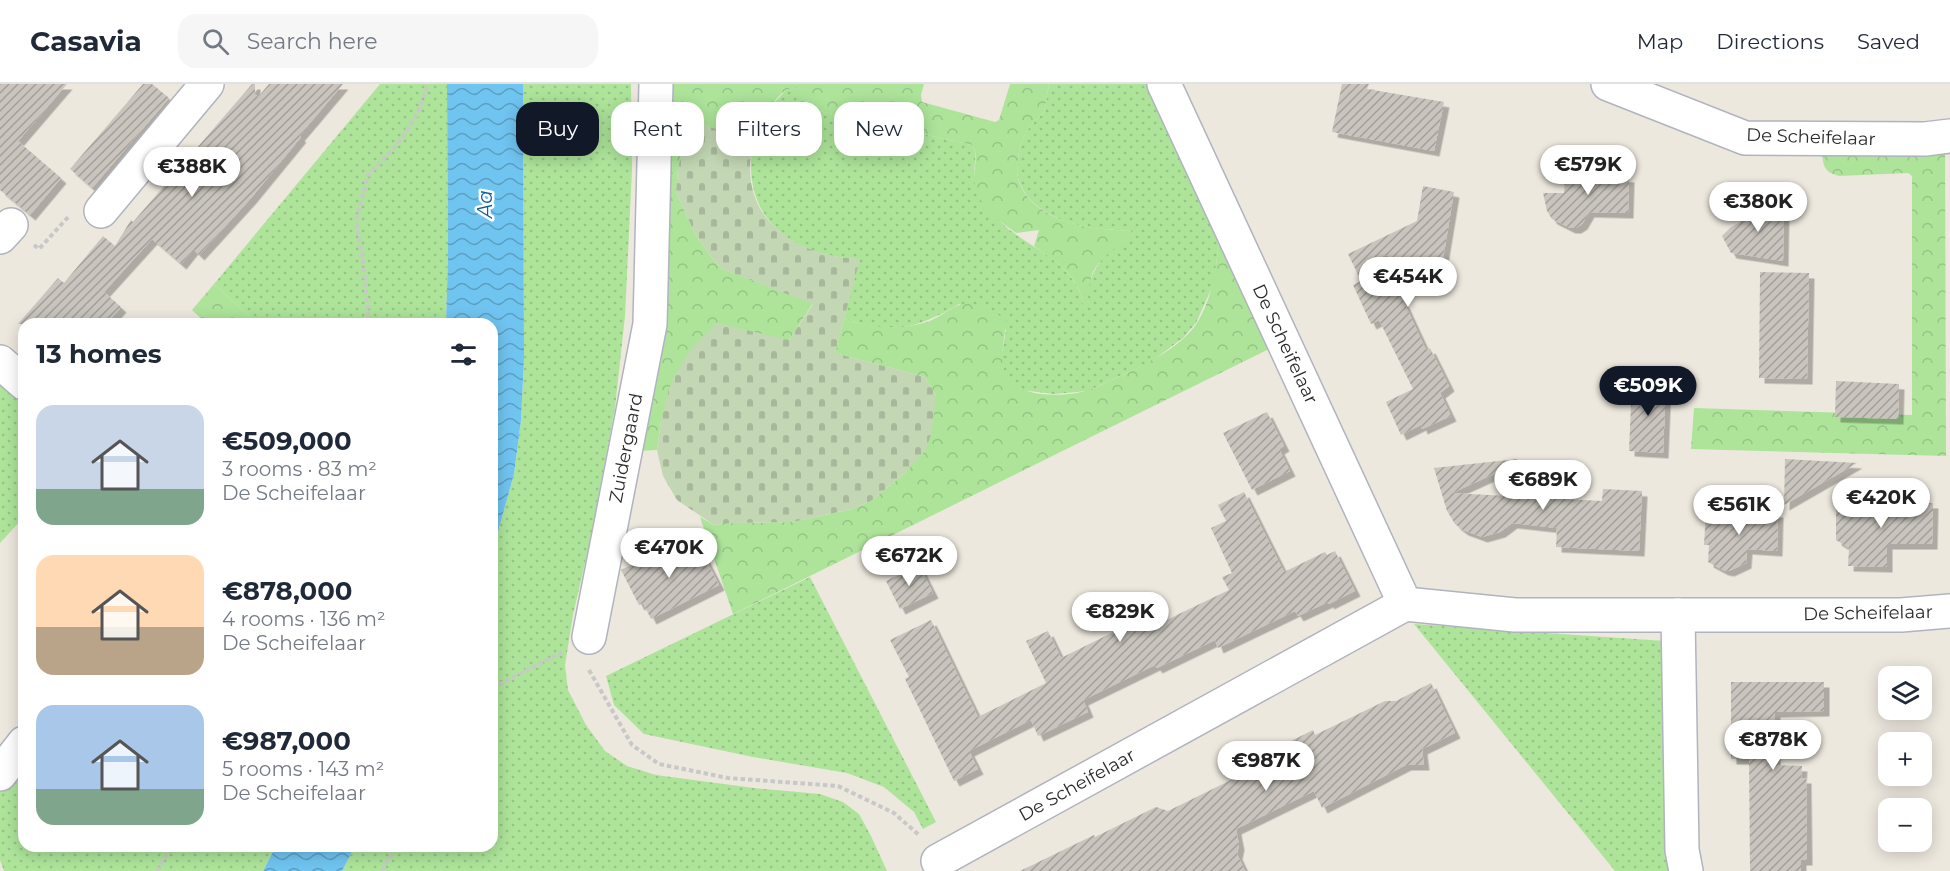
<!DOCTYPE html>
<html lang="en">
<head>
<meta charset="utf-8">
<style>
  body { margin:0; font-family:Montserrat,sans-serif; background:#f6f6f7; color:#1f2937; height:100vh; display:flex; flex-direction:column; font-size:22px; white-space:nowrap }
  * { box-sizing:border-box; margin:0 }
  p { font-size:20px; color:#747a83 }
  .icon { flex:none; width:33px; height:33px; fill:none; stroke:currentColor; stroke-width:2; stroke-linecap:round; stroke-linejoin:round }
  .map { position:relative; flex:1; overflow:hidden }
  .side { position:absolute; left:18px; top:234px; width:480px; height:534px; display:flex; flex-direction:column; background:#fff; border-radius:18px; box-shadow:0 3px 15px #0003 }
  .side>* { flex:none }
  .hud { position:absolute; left:516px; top:18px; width:570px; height:54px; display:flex; gap:12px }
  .controls { position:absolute; left:1878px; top:582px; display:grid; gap:12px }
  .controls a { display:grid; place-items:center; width:54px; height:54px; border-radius:12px; background:#fff; box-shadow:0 3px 15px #0003; font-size:30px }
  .price { position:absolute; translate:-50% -51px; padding:0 14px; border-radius:21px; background:#fff; color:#222; font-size:20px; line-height:39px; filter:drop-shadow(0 2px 3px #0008) }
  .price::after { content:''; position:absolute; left:50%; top:36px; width:18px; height:14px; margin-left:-9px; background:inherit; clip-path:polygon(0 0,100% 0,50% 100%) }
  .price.active { background:#111827; color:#fff }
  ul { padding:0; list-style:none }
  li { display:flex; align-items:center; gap:18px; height:150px; padding:0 18px }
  li span { display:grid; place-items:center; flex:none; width:168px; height:120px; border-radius:18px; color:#555 }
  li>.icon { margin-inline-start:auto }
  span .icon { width:72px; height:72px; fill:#fffc; stroke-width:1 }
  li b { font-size:26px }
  h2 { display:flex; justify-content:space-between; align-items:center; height:72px; padding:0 18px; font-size:26px }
  .pill { padding:0 21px; border-radius:18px; background:#fff; box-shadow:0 3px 15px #0003; font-size:21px; line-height:54px }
  .pill.active { background:#111827; color:#fff }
  header { display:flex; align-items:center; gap:36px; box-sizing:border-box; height:84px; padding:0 30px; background:#fff; border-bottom:2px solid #e0e1e3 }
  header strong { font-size:28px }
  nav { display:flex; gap:33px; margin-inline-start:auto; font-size:21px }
  .search { width:420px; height:54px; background:#f6f6f7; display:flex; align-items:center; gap:15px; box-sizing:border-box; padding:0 21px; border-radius:18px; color:#747a83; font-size:22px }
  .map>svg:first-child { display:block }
  .grass { fill:url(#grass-dots) }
  .forest { fill:url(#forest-crowns) }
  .cemetery { fill:url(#cemetery-stones) }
  .water { fill:url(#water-waves) }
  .building { fill:url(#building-hatch); filter:url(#shadow) }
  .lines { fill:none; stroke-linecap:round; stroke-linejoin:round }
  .minor-casing { stroke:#b1b3bf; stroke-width:36 }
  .path { stroke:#c8c8c8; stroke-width:4; stroke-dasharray:4.5 3; stroke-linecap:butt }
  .minor { stroke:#fff; stroke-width:33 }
  .labels { text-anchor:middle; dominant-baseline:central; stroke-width:5; stroke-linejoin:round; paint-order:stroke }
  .street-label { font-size:18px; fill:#2b2b2b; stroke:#fff }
  .water-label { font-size:20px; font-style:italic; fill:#0c619f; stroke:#fff }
</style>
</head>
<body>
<header>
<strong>Casavia</strong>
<div class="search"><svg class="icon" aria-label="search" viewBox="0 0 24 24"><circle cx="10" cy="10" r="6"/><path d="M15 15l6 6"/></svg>Search here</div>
<nav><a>Map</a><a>Directions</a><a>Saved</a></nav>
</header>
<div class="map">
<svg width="1950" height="787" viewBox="0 0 1950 787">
  <defs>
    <pattern id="grass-dots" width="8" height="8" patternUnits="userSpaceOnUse" patternTransform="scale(1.5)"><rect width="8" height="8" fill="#ade49a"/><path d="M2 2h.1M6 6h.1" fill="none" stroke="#95c485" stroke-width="1.8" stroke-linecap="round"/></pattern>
    <pattern id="forest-crowns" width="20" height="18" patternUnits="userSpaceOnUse" patternTransform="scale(1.5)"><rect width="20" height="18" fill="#ade49a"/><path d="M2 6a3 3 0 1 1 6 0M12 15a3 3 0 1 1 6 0" fill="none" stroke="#95c485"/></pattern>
    <pattern id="cemetery-stones" width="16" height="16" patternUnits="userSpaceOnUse" patternTransform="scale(1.5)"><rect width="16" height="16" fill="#c3d7b4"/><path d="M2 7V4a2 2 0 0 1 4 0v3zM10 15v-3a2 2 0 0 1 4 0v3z" fill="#a8b99b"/></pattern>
    <pattern id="water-waves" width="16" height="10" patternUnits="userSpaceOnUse" patternTransform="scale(1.5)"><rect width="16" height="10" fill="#70c4f0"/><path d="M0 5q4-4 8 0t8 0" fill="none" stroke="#5c9fc3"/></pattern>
    <pattern id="building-hatch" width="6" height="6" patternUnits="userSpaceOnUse" patternTransform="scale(1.5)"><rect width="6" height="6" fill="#c9c4bd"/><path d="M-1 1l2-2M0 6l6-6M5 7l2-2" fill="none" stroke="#a39f9a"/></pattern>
    <filter id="shadow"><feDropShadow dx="5.5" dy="5.5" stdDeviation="0" flood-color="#0004"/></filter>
  </defs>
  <rect width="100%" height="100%" fill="#ede8de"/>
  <g class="grass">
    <polygon points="380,0 447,0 448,173 446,240 258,240 214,200"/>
    <polygon points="523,0 631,0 632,86 625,232 615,324 591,453 573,531 565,581 568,606 586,641 605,667 627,682 656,691 754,704 820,710 843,718 859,730 871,752 887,787 342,787 355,762 492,762 492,469 514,390 521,336 524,274"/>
    <path d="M1049,0h104l68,137 -6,54 -3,12 -16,36 -13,15 -31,23 -64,30 -34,3 -34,-4 -9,-7 -6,-8 -4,-16 5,-29 -47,-26c-44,26 -66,30 -115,15l15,-60c-56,-2 -108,-31 -108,-93 0,-13 2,-29 8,-41 6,-13 18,-25 28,-36l14,-3v19l9,4 162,36c8,12 -1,24 3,36 2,7 23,38 28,43 28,26 73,38 80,80 5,-17 9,-34 21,-47 9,-9 21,-15 27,-27 -37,2 -102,-9 -113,-53 -2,-5 0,-12 0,-18 2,-20 10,-34 26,-46z"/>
    <polygon points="0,296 24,317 24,433 0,459"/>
    <polygon points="810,493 936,738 923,745 914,728 884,703 847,689 753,673 644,650 614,621 606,592"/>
    <polygon points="1414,540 1665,557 1674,787 1615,787"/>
    <polygon points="24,677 24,762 276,762 263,787 4,787 0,776 0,704"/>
  </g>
  <g class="forest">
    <path d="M655,0h269l-3,11 1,7 73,20 4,-2 11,-36h39l-5,29c-16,12 -24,26 -26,46 0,6 -2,13 0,19 11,43 76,54 114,52 -10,17 -30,24 -39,42 -4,9 -4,23 -6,32h-4c-5,-30 -26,-41 -49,-58l5,-16 -23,3c-19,-14 -41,-29 -42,-55 0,-12 5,-23 -2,-33l-162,-36c-13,-5 -11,-10 -10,-22 -4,0 -10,1 -14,3 -15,11 -27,34 -32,50l-61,-18 -7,9 -8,37 -2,24 19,42 17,24 10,11 91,34 -24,37 -128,81 -4,29 -19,1z"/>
    <path d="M1945,53l1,319 -255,-7 3,-41 218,7v-239l-4,-3 -69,3c-18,-5 -15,-12 -18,-29z"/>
    <path d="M1221,137l62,121 -550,272 -33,-97 14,8 19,-2 60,-1 59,-13 19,-8 35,-29 30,-77 -11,-18 -90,-24 9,-34c29,9 56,12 86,2 15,-6 26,-20 42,-17 11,2 24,10 34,15 0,19 -9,40 1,58 13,22 60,20 82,13 8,-2 17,-8 25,-11 27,-13 66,-30 83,-56 19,-31 20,-68 24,-102z"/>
    <polygon points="214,200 258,240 207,240 192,226"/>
  </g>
  <path class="cemetery" d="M693,38l61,18c-20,74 38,117 106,119l-25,94 90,24 11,18 -4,37 -7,19 -19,21 -35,29 -19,8 -59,13 -60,1 -19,2 -37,-25 -14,-24 -6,-26 4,-29 8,-32 8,-18 12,-19 27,-29 73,17 24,-36 -91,-35 -10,-11 -17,-24 -19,-42 2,-24 8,-37z"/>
  <g class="water">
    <polygon points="447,0 523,0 524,274 521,336 514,390 492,469 492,240 446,240 448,173"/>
    <polygon points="276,762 355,762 342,787 263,787"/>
  </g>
  <g class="building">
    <polygon points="0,0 67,0 18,57 61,94 30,131 0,106"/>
    <polygon points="143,0 152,0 169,14 92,104 70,85"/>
    <polygon points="252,0 255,0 255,10 258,13 269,0 343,0 299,52 301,53 251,114 199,171 193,165 181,180 152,155 104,208 121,223 106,240 18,240 58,194 64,199 103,152 115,162 131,136 133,138"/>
    <polygon points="1342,0 1369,0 1367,5 1444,18 1434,67 1332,48"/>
    <polygon points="1566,83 1611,85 1611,92 1629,93 1628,129 1589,128 1582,140 1576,144 1570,144 1552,135 1547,127 1543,109 1564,109"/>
    <polygon points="1423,102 1454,108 1442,181 1382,171 1426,266 1430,264 1449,302 1440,309 1451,332 1422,345 1421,341 1401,351 1386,318 1413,305 1379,236 1371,240 1353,201 1361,197 1348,170 1417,137"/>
    <polygon points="1741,121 1784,123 1783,177 1731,169 1722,152 1730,144 1740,138"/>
    <polygon points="1760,188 1809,189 1807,295 1759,294"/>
    <polygon points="1632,297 1666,299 1663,369 1629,367"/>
    <polygon points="1836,297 1899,300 1898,335 1835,333"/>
    <polygon points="1267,328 1284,362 1279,365 1290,387 1252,406 1223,349"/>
    <polygon points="1517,375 1518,379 1452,409 1602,417 1603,405 1642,407 1639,467 1556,463 1557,444 1512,439 1500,448 1482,453 1463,446 1455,440 1447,427 1434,384"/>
    <polygon points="1785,375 1857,379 1784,421"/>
    <polygon points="1244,408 1284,488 1325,468 1327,471 1335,467 1355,507 1329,520 1328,518 1298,532 1295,527 1218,564 1215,556 1157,584 1155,581 1083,616 1088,628 1038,652 1031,636 969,667 978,685 954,697 905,595 909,593 890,556 931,536 978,633 1046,599 1026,557 1048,547 1061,574 1152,529 1158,540 1229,506 1222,493 1232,489 1211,444 1226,437 1218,421"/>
    <polygon points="1836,417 1933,419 1932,460 1887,460 1887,483 1848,482 1849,464 1836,456"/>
    <polygon points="1706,426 1778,428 1777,467 1747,465 1746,479 1729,487 1723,486 1708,478 1709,461 1704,461"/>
    <polygon points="680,456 689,474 702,468 719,501 651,535 643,519 639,521 621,486"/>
    <polygon points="919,481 933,509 900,525 886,497"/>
    <polygon points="1731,598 1824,598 1824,627 1775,628 1775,681 1802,682 1801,694 1806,694 1807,776 1801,776 1801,787 1750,787 1749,675 1731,675"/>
    <polygon points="1431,599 1455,649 1422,665 1424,681 1406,681 1322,724 1314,707 1236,745 1239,761 1237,770 1245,787 1020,787 1094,751 1095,753 1156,723 1168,727 1239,692 1235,685 1313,646 1315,651 1385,617 1396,617"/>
  </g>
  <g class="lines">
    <g class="minor-casing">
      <g id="minor">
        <polyline points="1164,0 1405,520"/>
        <polyline points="1608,0 1745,54 1925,55 1950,52"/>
        <polyline points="101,127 207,0"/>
        <polyline points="0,153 11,141"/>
        <polyline points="0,278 24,299"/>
        <polyline points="1678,531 1901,531 1950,527"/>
        <polyline points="589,553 650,240 656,0"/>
        <polyline points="0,690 24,659"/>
        <polyline points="938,777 1405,520 1515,531 1678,531 1682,766 1686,787"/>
      </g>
    </g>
    <g class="path">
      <polyline points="34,161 39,165 70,131"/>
      <polyline points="369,240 363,177 356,137 368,91 397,61 418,29 428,0"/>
      <polyline points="589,586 632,661 659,680 728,694 838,702 894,729 920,752"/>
      <polyline points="492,604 562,568"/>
      <polyline points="157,787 172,762"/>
      <polyline points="382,787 396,762"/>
    </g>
    <use href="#minor" class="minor"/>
  </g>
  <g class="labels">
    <g class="street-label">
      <text transform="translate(1811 53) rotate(2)">De Scheifelaar</text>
      <text transform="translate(1285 260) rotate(65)">De Scheifelaar</text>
      <text transform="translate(626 364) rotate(-79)">Zuidergaard</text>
      <text transform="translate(1868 529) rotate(-1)">De Scheifelaar</text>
      <text transform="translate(1077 701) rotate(-29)">De Scheifelaar</text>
    </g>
    <g class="water-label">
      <text transform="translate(485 120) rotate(-90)">Aa</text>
    </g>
  </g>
</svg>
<div class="controls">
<a><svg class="icon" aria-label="layers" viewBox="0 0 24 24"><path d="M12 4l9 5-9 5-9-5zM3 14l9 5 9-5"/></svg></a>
<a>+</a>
<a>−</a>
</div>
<b class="price" style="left:1588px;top:112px">€579K</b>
<b class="price" style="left:192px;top:114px">€388K</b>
<b class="price" style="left:1758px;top:149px">€380K</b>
<b class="price" style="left:1408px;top:224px">€454K</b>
<b class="price active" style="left:1648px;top:333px">€509K</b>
<b class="price" style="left:1543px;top:427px">€689K</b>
<b class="price" style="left:1881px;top:445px">€420K</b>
<b class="price" style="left:1739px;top:452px">€561K</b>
<b class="price" style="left:669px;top:495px">€470K</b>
<b class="price" style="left:909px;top:503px">€672K</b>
<b class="price" style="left:1120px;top:559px">€829K</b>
<b class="price" style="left:1773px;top:687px">€878K</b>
<b class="price" style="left:1266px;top:708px">€987K</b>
<div class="hud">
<a class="pill active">Buy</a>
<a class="pill">Rent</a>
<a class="pill">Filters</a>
<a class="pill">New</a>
</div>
<section class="side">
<h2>13 homes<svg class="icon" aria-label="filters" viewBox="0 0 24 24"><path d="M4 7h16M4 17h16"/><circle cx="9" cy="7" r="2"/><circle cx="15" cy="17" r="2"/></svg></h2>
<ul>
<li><span style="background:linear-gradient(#c9d6e8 70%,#7fa58c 0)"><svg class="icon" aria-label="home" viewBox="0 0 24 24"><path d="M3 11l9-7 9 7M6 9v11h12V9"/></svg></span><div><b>€509,000</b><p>3 rooms · 83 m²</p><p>De Scheifelaar</p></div></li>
<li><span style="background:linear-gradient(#ffd9b3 60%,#b9a48a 0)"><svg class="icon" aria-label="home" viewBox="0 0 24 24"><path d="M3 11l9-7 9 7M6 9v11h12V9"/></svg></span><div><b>€878,000</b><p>4 rooms · 136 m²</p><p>De Scheifelaar</p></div></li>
<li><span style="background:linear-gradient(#a9c7e8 70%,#7fa58c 0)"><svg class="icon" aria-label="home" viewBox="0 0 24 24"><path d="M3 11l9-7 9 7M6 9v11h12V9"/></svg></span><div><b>€987,000</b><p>5 rooms · 143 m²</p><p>De Scheifelaar</p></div></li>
</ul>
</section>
</div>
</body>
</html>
